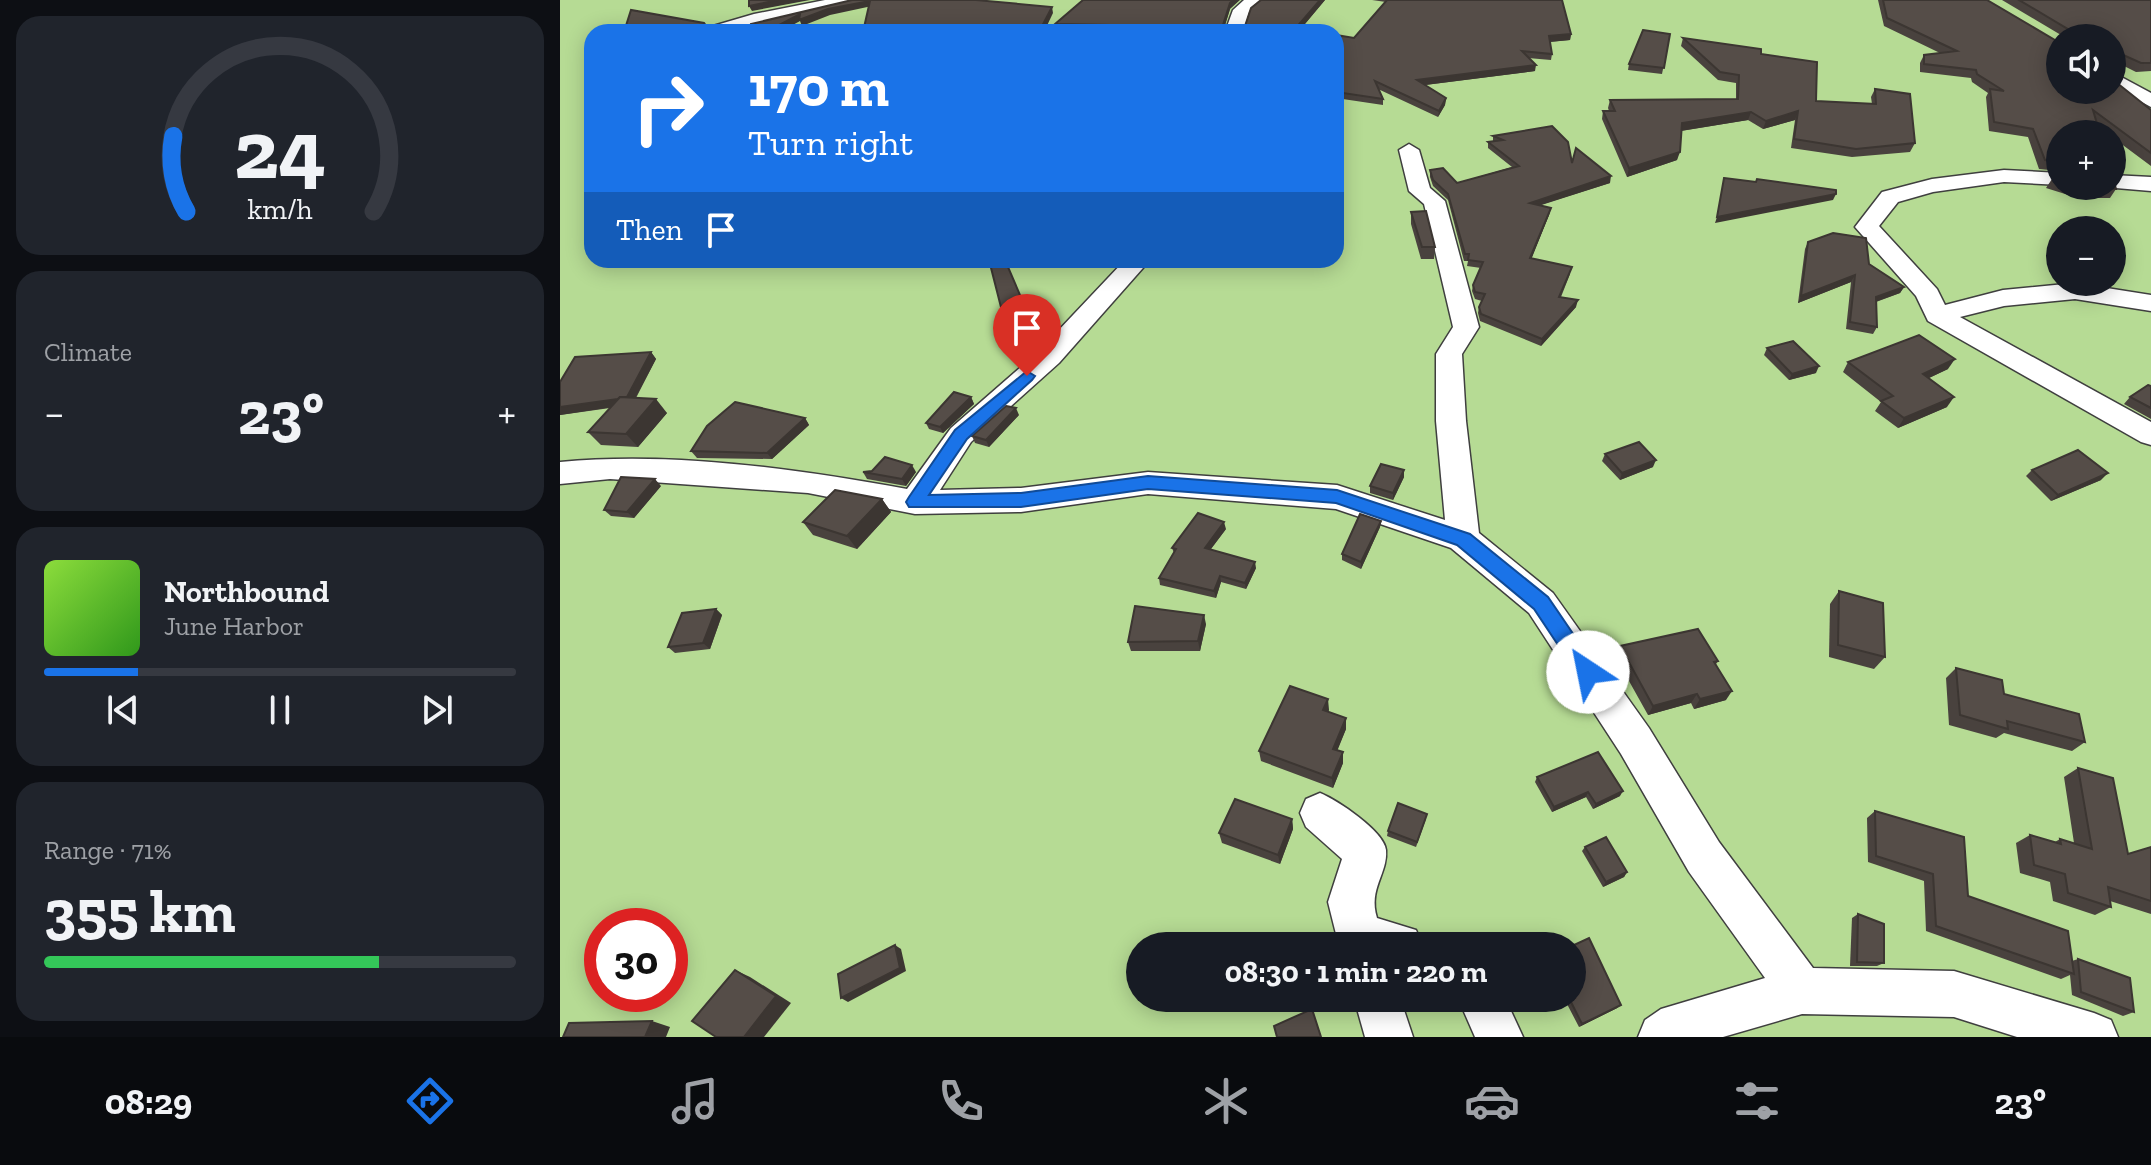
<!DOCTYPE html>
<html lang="en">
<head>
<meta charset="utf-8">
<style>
	body { margin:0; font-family:"Zilla Slab",serif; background:#20242c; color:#f1f3f6; height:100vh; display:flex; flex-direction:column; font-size:30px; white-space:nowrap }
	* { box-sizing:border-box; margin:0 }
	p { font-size:26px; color:#9ea1a6 }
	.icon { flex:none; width:44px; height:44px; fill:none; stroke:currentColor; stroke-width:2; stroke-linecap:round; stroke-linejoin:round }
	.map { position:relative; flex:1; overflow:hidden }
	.drawer { display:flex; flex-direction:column; gap:16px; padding:16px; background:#0d0f14; width:560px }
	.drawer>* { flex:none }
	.top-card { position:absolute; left:24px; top:24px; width:760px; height:244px; border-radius:24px; box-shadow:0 4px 20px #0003; background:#1a73e8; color:#fff; overflow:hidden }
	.tools { position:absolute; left:1486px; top:24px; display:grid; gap:16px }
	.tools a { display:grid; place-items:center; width:80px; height:80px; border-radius:50%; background:#171b24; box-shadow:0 4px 20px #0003; font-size:40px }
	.speed { position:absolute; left:24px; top:908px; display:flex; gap:16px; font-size:40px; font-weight:700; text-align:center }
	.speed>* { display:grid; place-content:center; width:104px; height:104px; border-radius:50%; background:#171b24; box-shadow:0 4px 20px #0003; line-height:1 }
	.speed .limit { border:12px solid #d22; background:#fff; color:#111 }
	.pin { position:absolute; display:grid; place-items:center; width:68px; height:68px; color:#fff; margin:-82px -34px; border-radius:50% 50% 50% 0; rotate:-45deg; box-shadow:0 0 8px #0007 }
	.pin .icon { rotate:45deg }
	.me { position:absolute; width:88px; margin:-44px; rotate:326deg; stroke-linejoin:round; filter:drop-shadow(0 0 6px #0008) }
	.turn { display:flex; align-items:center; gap:28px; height:168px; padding:0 32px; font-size:36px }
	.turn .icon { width:104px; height:104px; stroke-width:2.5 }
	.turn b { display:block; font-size:56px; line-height:68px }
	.then { display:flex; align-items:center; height:76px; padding:0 32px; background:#0003; gap:16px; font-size:30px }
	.big { font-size:60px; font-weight:700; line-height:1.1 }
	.drawer .card { flex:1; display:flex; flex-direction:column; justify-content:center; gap:12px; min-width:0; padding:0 28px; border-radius:24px; background:#20242c }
	.drawer .dial { align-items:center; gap:0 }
	.dial svg { height:208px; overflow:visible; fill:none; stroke:#363941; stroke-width:7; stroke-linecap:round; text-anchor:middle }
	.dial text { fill:#f1f3f6; stroke:none }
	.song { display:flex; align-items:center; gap:24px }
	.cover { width:96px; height:96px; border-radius:12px; background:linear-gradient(135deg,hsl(90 70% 55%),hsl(110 70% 35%)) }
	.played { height:8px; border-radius:4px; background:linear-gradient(90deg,#1a73e8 20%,#363941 20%) }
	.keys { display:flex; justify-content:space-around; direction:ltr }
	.heat { display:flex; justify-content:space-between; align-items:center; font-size:44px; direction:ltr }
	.charge { height:12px; border-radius:6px; background:linear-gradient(90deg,#34c759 71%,#363941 0) }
	.trip { position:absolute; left:566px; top:932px; width:460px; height:80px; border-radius:40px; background:#171b24; box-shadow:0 4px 20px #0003; font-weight:700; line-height:80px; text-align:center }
	.tab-bar { display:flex; height:128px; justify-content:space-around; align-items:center; background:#090b0e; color:#9ea1a6 }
	.tab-bar .icon { width:56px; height:56px }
	.tab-bar .active { color:#1a73e8 }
	.tab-bar b { font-size:36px; color:#f1f3f6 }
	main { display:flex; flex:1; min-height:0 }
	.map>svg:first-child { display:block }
</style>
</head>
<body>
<main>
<section class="drawer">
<div class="card dial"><svg viewBox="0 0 100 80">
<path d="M14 69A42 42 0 1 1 86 69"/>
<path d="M14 69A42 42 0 0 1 9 40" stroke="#1a73e8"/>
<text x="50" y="56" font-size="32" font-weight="700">24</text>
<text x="50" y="72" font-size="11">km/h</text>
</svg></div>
<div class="card"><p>Climate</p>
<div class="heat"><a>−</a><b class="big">23°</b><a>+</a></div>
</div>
<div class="card">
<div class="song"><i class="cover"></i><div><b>Northbound</b><p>June Harbor</p></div></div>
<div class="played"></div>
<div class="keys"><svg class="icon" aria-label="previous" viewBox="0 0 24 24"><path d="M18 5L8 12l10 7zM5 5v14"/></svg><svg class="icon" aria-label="pause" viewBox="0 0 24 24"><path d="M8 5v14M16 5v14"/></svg><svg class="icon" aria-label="next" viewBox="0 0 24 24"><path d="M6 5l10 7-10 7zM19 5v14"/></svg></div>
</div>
<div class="card"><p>Range · 71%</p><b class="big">355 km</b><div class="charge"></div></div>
</section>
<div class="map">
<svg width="1591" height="1037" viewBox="0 0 1591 1037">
	<rect width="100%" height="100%" fill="#fffaeb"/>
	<path fill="#b6db94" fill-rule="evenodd" d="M0 0H1591V1037H0ZM32 32H776V260H32ZM1500 38H1552V90H1500ZM1500 134H1552V186H1500ZM1500 230H1552V282H1500ZM42 926H110V994H42ZM580 946H1012V998H580Z"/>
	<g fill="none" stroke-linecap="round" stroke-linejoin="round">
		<g stroke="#3f3f3f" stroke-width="3">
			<g id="street">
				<polygon points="265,0 298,0 296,3 170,32 150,30 153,26 194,14"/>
				<polygon points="684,0 703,0 689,12 683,32 665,32 673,10"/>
				<polygon points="1552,72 1591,93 1591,107 1552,86"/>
				<path d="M849 144 859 150 870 188 885 201 919 327 902 354 906 421 919 533 993 593 1089 728 1159 842 1253 968 1394 971 1534 1013 1551 1020 1558 1037H1457L1394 1017 1242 1014 1163 1037H1078L1085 1020 1101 1009 1205 978 1129 872 1061 754 969 613 891 548 776 509 588 494 461 512 355 514 248 493 50 479 0 484V462C112 451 237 469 347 489L391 428 479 351 565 260H590L499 363 411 442 380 490 461 488 588 472 777 485 885 520 876 421V354L893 327 864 204 849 191 839 150Z"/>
				<polygon points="1444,170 1500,173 1500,185 1444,182 1373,192 1338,202 1319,226 1377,289 1385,305 1443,290 1515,283 1591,295 1591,311 1515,299 1444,306 1400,317 1591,422 1591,445 1581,442 1368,321 1356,296 1295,227 1322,192 1372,179"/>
				<polygon points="1552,175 1591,177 1591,191 1544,187 1552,186"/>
				<path d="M760 793C777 800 824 831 826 850 828 874 808 888 817 918L856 930 863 946H779L768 902 782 859 746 827 740 813 746 799Z"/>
				<polygon points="794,998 840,998 853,1037 805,1037"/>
				<polygon points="898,998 945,998 963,1037 915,1037"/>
			</g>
		</g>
		<use href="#street" fill="#fff" fill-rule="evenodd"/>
	</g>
	<g fill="#49423e">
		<polygon points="701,0 765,0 740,30 598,31 496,30 495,24 670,9 664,28 684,29"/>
		<polygon points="812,0 1002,0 1011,34 1010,40 990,42 992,54 991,60 968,58 975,71 865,85 886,98 885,105 878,117 818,89 823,99 823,105 776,98 776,35 794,38 826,2"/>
		<polygon points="1318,0 1427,0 1591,110 1591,166 1552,137 1552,134 1548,134 1538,126 1500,134 1500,171 1479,169 1468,137 1429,131 1426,97 1428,93 1412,82 1411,78 1360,72 1360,63 1364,55 1380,53 1324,26"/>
		<polygon points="1442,0 1591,0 1591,71 1576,72 1552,60 1552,38 1506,38"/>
		<polygon points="1110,34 1102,74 1068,70 1069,64"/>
		<polygon points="1123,38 1201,54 1256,101 1312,104 1311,97 1315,89 1355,143 1350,152 1292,157 1231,148 1235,120 1203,129 1188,120 1121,131 1117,160 1067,177 1042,119 1043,111 1049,111 1048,108 1050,100 1176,99 1176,83 1158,80 1121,46"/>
		<polygon points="933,136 1012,163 1050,183 980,205 991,208 989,215 971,259 1010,274 1001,297 1016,307 981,346 920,321 918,313 919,307 922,301 915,299 912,291 913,285 921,268 907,266 908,261 904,261 888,200 873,186 870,177 870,170 897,183 952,167 928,148 928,142 933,141"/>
		<polygon points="1492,179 1500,179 1500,186 1552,186 1556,189 1550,198 1518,198 1486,188"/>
		<polygon points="851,212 875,247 874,259 861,259 851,224"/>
		<polygon points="1248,242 1309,264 1344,287 1340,293 1316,302 1317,327 1313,334 1286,329 1291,282 1238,303 1245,249"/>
		<polygon points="1207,348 1256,373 1229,380 1204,355"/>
		<polygon points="91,352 96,359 76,398 107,413 78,447 41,445 28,432 50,408 0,415 0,382"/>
		<polygon points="1288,362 1388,369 1369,378 1387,407 1338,428 1315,411 1321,402 1283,372"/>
		<polygon points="1591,386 1591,419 1564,404 1570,397"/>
		<polygon points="411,397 414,404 383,433 369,429 366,423"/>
		<polygon points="459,415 429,447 415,443 412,436"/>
		<polygon points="245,418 249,425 212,459 137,458 131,451"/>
		<polygon points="1045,454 1093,467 1060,480 1042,461"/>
		<polygon points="844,470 844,477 833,500 810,493 810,486"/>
		<polygon points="1472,470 1541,480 1491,501 1466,476"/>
		<polygon points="303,472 356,472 346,486 307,479"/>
		<polygon points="101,486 74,518 51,516 44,510"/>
		<polygon points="322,499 331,512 297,549 253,535 243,522"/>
		<polygon points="821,521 820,527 801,569 782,560 782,554"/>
		<polygon points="666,529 651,549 696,568 686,589 661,582 656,598 600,585 599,578 614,553 612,548"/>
		<polygon points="1279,591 1325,657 1314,669 1269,657 1270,604"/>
		<polygon points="156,609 162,615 150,649 115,653 108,647"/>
		<polygon points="646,624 640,651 571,651 568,642"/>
		<polygon points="1060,646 1158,661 1156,664 1166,700 1134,709 1131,703 1088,715 1055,656"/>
		<polygon points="1396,668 1444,694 1525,742 1512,751 1444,733 1436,738 1389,725 1386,678"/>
		<polygon points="769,710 768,712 786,718 786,729 777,750 783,752 783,763 773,788 701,761 699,751"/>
		<polygon points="1518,768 1568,854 1591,847 1591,914 1550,901 1551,907 1535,915 1493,901 1490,882 1460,873 1456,843 1470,835 1495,842 1500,839 1514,843 1504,777"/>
		<polygon points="977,777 1060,796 1033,809 1026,797 992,812 975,782"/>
		<polygon points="1315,811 1408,896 1512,961 1518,959 1574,1012 1563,1016 1512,995 1510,975 1501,979 1366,931 1364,881 1308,862 1307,818"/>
		<polygon points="732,819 733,829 720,864 662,843 659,833"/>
		<polygon points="866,819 856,847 827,836 828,831"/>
		<polygon points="1025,847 1067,872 1064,877 1043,887 1022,851"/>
		<polygon points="1298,914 1324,963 1317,966 1290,966 1292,918"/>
		<polygon points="1012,946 1057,1008 1019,1027 1007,1004 1012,998"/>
	</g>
	<g fill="#3c3632">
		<polygon points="218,0 250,0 192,11 189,6"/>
		<polygon points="673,0 680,0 670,9 663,32 662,28 670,3"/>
		<polygon points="760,0 765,0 738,32 735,29"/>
		<polygon points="310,1 312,6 270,15 242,26 240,21 220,32 206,32 240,14"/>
		<polygon points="492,7 493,13 484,32 479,32"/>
		<polygon points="360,28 361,32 315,32"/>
		<polygon points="1011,34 1010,40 988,42 989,36"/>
		<polygon points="976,65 975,71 857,86 857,80"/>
		<polygon points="886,98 885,105 878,117 879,111"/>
		<polygon points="1238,111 1235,120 1203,129 1206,121"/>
		<polygon points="1191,112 1188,120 1120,131 1122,123"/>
		<polygon points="1120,152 1117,160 1067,177 1069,168"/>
		<polygon points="1051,176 1050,183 969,209 970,203"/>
		<polygon points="1276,194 1273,200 1155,223 1157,217"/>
		<polygon points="991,208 989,215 969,265 970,258"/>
		<polygon points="1295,275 1291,282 1238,303 1241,296"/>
		<polygon points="1344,287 1340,293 1312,303 1316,297"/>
		<polygon points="1018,300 1016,307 981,346 982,339"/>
		<polygon points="466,309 470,320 447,327 443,315"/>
		<polygon points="91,352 96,359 72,404 0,415 0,407"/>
		<polygon points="1395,359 1388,369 1356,384 1363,374"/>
		<polygon points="1259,366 1256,373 1229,380 1232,374"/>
		<polygon points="411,397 414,404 383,433 380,427"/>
		<polygon points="1394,397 1387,407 1338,428 1344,418"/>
		<polygon points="96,399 107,413 78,447 66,434"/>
		<polygon points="456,408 459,415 429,447 426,440"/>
		<polygon points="245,418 249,425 212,459 207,453"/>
		<polygon points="1096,460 1093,467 1060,480 1062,473"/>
		<polygon points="352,465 356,472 346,486 342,479"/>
		<polygon points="844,470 844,477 833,500 833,493"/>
		<polygon points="1548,473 1541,480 1491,501 1498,495"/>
		<polygon points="95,479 101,486 74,518 67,512"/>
		<polygon points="322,499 331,512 297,549 287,536"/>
		<polygon points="821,521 820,527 801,569 801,562"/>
		<polygon points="664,522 666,529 647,554 645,548"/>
		<polygon points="695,562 696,568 686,589 685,583"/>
		<polygon points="660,576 661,582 656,598 654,591"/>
		<polygon points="156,609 162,615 150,649 143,643"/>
		<polygon points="644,615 646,624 640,651 638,641"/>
		<polygon points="1172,691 1166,700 1134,709 1140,699"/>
		<polygon points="1137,694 1131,703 1088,715 1093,706"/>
		<polygon points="768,699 769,710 764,721 763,710"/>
		<polygon points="786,718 786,729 774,759 773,749"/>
		<polygon points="783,752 783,763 773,788 772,778"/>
		<polygon points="1063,791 1060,796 1033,809 1036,804"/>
		<polygon points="1028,792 1026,797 992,812 994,807"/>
		<polygon points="732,819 733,829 720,864 718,855"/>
		<polygon points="1067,872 1064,877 1043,887 1046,882"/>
		<polygon points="335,945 341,949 346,971 288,1002 281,998"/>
		<polygon points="175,970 190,977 231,1003 204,1037 184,1037"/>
		<polygon points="1061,1005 1057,1008 1019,1027 1022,1024"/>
		<polygon points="92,1021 110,1027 106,1037 85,1037"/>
	</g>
	<g fill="#554d48" stroke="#3c3632" stroke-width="2">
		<polygon points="189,0 218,0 189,6"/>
		<polygon points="292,0 416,0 492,7 479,32 360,32 360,28 303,32 310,1 268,9 239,20 240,14 206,32 64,32 71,10 144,23 147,27 192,32 191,24"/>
		<polygon points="523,0 673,0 670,3 662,28 684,29 691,8 701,0 760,0 735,29 757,32 598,32 605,26 495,24"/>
		<polygon points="827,0 1002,0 1011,34 989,36 992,54 962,51 976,65 857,80 886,98 879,111 815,81 823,99 776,92 776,35 794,38"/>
		<polygon points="1323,0 1427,0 1500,43 1500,90 1552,90 1552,79 1591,110 1591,153 1533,110 1540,134 1500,134 1500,162 1485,160 1473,129 1434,122 1430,89 1444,91 1417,74 1416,70 1364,64 1364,55 1397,51 1327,18"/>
		<polygon points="1459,0 1591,0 1591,63 1581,63 1552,50 1552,38 1527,38 1508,29"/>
		<polygon points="1083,30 1110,34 1104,68 1069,64"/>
		<polygon points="1123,38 1201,49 1201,54 1257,62 1256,101 1316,104 1315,89 1350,94 1355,143 1296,149 1234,139 1238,111 1206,121 1191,112 1122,123 1120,152 1069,168 1043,111 1055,111 1050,100 1178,99 1179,75 1160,72"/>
		<polygon points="992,126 1008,142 1012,163 1016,148 1051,176 970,203 991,208 970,258 1012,267 999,297 1018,300 982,339 921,314 919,307 925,294 915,292 913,285 923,262 908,260 909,254 905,254 888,194 873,180 870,170 883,168 897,183 959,166 928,142 943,140 933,136"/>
		<polygon points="1164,178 1196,182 1197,179 1276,190 1276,194 1157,217"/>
		<polygon points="1552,181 1554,182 1556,189 1524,189 1515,186 1552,186"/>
		<polygon points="866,211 875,247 862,247 851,212"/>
		<polygon points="1273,233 1306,238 1309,264 1344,287 1316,297 1317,327 1290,322 1295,275 1241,296 1248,242"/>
		<polygon points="429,260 445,260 466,309 443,315"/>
		<polygon points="1359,335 1395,359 1363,374 1394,397 1344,418 1321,401 1333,396 1288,362"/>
		<polygon points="1233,341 1259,366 1232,374 1207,348"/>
		<polygon points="91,352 67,397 60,397 58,399 0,407 0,382 15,357"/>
		<polygon points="1588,385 1591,386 1591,408 1570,397"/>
		<polygon points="394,392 411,397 380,427 366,423"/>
		<polygon points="60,397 96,399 66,434 28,432"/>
		<polygon points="175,402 245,418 207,453 131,451 147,426"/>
		<polygon points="446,406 456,408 426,440 412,436"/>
		<polygon points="1079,442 1096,460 1062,473 1045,454"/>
		<polygon points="1518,450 1548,473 1498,495 1472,470"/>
		<polygon points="325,457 352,465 342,479 303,472 312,471"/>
		<polygon points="821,464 844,470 833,493 810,486"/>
		<polygon points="61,477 95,479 67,512 44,510"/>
		<polygon points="275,490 322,499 287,536 243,522"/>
		<polygon points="638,513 664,522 645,548 695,562 685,583 660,576 654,591 599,578 616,549 612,548"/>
		<polygon points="800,514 821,521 801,562 782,554"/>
		<polygon points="1279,591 1323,603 1325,657 1278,645"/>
		<polygon points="575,606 644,615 638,641 568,642"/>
		<polygon points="156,609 143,643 108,647 122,613"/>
		<polygon points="1138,629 1158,661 1154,662 1172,691 1140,699 1137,694 1093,706 1060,646"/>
		<polygon points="1396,668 1442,680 1444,694 1519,714 1525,742 1447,721 1448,729 1400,715"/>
		<polygon points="730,686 768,699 763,710 786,718 773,749 783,752 772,778 699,751"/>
		<polygon points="1038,752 1063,791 1036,804 1028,792 994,807 977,777"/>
		<polygon points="1518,768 1553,778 1568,854 1591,847 1591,901 1548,887 1551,907 1508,893 1505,874 1474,865 1470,835 1501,844 1500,839 1532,849"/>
		<polygon points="675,799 732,819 718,855 659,833"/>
		<polygon points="838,803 867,814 857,842 828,831"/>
		<polygon points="1315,811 1404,837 1408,896 1508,931 1514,974 1376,926 1373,874 1316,856"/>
		<polygon points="1046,837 1067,872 1046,882 1025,847"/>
		<polygon points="1298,914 1324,924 1324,963 1297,962"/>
		<polygon points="1029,938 1061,1005 1022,1024 1010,1000 1015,998 1012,991 1012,946"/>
		<polygon points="335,945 340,968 281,998 278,974"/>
		<polygon points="1518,959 1570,978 1574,1012 1521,992"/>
		<polygon points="175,970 216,996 184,1037 156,1037 132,1021"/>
		<polygon points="752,1009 761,1037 717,1037 714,1026"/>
		<polygon points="92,1021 85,1037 3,1037 9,1023"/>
	</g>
	<polygon fill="#1a73e8" stroke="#114b97" stroke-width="2" points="467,371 475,376 472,380 407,439 369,495 461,493 588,476 777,490 910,534 988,597 1035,666 1038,672 1035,678 1028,681 1020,678 974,609 897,545 776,503 588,489 461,507 349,507 346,502 349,497 395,430"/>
</svg>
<div class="tools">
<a><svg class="icon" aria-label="sound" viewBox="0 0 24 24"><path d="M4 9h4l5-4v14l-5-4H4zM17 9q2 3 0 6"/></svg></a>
<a>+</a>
<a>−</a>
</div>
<div class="speed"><div class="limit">30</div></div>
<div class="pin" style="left:467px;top:376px;background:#d93025"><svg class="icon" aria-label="arrive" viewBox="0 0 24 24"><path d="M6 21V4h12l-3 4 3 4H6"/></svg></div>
<svg class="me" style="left:1028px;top:672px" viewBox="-20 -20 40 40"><circle r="19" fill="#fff"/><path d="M0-13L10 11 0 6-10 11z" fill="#1a73e8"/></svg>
<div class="trip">08:30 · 1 min · 220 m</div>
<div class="top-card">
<div class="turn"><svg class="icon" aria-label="right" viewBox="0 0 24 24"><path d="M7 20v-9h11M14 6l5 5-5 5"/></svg><div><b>170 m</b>Turn right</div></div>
<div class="then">Then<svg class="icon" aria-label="arrive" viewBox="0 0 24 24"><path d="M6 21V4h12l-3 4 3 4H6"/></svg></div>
</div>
</div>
</main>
<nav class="tab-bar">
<b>08:29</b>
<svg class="icon active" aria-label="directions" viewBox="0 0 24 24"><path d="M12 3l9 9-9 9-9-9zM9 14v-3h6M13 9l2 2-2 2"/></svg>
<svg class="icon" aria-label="music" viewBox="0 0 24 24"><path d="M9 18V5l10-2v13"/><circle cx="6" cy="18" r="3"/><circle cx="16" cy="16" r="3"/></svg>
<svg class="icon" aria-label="phone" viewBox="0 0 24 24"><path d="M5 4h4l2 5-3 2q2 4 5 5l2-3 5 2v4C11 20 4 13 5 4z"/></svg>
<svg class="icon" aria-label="climate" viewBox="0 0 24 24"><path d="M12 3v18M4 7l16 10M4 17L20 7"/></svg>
<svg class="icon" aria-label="car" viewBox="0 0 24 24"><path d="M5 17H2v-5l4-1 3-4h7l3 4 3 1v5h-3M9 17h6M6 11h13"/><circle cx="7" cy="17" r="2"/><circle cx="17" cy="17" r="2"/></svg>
<svg class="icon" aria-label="filters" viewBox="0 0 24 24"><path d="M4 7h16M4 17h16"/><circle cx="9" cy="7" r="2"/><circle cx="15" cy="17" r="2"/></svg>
<b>23°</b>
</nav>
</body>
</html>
